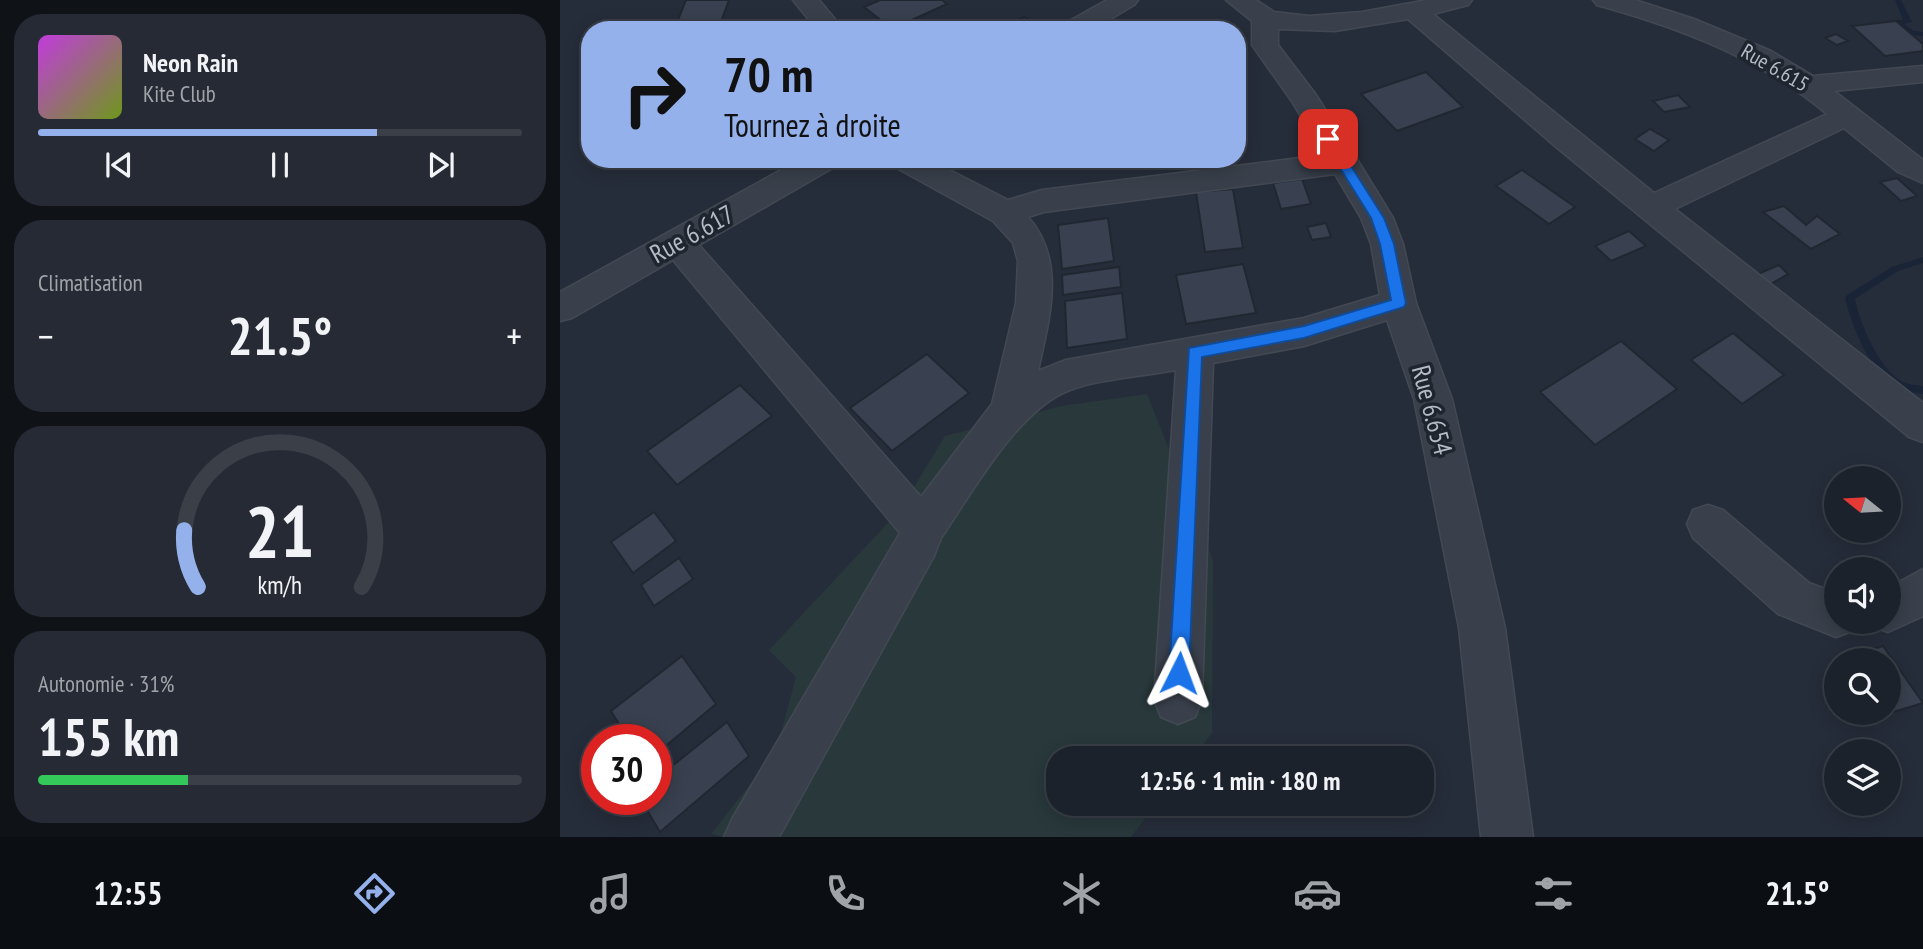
<!DOCTYPE html>
<html lang="fr">
<head>
<meta charset="utf-8">
<style>
	body { margin:0; font-family:"PT Sans Narrow",sans-serif; background:#252a34; color:#f1f3f6; height:100vh; display:flex; flex-direction:column; font-size:26px; white-space:nowrap }
	* { box-sizing:border-box; margin:0 }
	p { font-size:23px; color:#a0a4a9 }
	.icon { flex:none; width:38px; height:38px; fill:none; stroke:currentColor; stroke-width:2; stroke-linecap:round; stroke-linejoin:round }
	.map { position:relative; flex:1; overflow:hidden }
	.panel { display:flex; flex-direction:column; gap:14px; padding:14px; background:#0f1318; width:560px }
	.panel>* { flex:none }
	.top-card { position:absolute; left:21px; top:21px; width:665px; height:147px; border-radius:28px; box-shadow:0 4px 18px #0003,0 0 0 2px #3a3f48; background:#94b1ec; color:#111; overflow:hidden }
	.needle { width:46px; rotate:288deg }
	.buttons { position:absolute; left:1264px; top:466px; display:grid; gap:14px }
	.buttons a { display:grid; place-items:center; width:77px; height:77px; border-radius:50%; background:#1c222c; box-shadow:0 4px 18px #0003,0 0 0 2px #3a3f48; font-size:35px }
	.speed { position:absolute; left:21px; top:724px; display:flex; gap:14px; font-size:35px; font-weight:700; text-align:center }
	.speed>* { display:grid; place-content:center; width:91px; height:91px; border-radius:50%; background:#1c222c; box-shadow:0 4px 18px #0003,0 0 0 2px #3a3f48; line-height:1 }
	.speed .limit { border:10px solid #d22; background:#fff; color:#111 }
	.pin { position:absolute; display:grid; place-items:center; width:60px; height:60px; color:#fff; margin:-30px; border-radius:14px; box-shadow:0 4px 10px #0006 }
	.me { position:absolute; width:77px; margin:-38px; rotate:3deg; stroke-linejoin:round; filter:drop-shadow(0 0 5px #0008) }
	.turn { display:flex; align-items:center; gap:24px; height:147px; padding:0 28px; font-size:32px }
	.turn .icon { width:91px; height:91px; stroke-width:2.5 }
	.turn b { display:block; font-size:49px; line-height:60px }
	.big { font-size:52px; font-weight:600; line-height:1.1 }
	.panel .widget { flex:1; display:flex; flex-direction:column; justify-content:center; gap:10px; min-width:0; padding:0 24px; border-radius:28px; background:#252a34 }
	.panel .dial { align-items:center; gap:0 }
	.dial svg { height:182px; overflow:visible; fill:none; stroke:#3a3f48; stroke-width:7; stroke-linecap:round; text-anchor:middle }
	.dial text { fill:#f1f3f6; stroke:none }
	.song { display:flex; align-items:center; gap:21px }
	.cover { width:84px; height:84px; border-radius:10px; background:linear-gradient(135deg,hsl(290 70% 55%),hsl(80 70% 35%)) }
	.played { height:7px; border-radius:4px; background:linear-gradient(90deg,#94b1ec 70%,#3a3f48 70%) }
	.keys { display:flex; justify-content:space-around; direction:ltr }
	.heat { display:flex; justify-content:space-between; align-items:center; font-size:38px; direction:ltr }
	.charge { height:10px; border-radius:5px; background:linear-gradient(90deg,#34c759 31%,#3a3f48 0) }
	.trip { position:absolute; left:486px; top:746px; width:388px; height:70px; border-radius:28px; background:#1c222c; box-shadow:0 4px 18px #0003,0 0 0 2px #3a3f48; font-weight:600; line-height:70px; text-align:center }
	.tab-bar { display:flex; height:112px; justify-content:space-around; align-items:center; background:#0b0e12; color:#a0a4a9 }
	.tab-bar .icon { width:49px; height:49px }
	.tab-bar .active { color:#94b1ec }
	.tab-bar b { font-size:32px; color:#f1f3f6 }
	main { display:flex; flex:1; min-height:0 }
	.map>svg:first-child { display:block }
</style>
</head>
<body>
<main>
<section class="panel">
<div class="widget">
<div class="song"><i class="cover"></i><div><b>Neon Rain</b><p>Kite Club</p></div></div>
<div class="played"></div>
<div class="keys"><svg class="icon" aria-label="previous" viewBox="0 0 24 24"><path d="M18 5L8 12l10 7zM5 5v14"/></svg><svg class="icon" aria-label="pause" viewBox="0 0 24 24"><path d="M8 5v14M16 5v14"/></svg><svg class="icon" aria-label="next" viewBox="0 0 24 24"><path d="M6 5l10 7-10 7zM19 5v14"/></svg></div>
</div>
<div class="widget"><p>Climatisation</p>
<div class="heat"><a>−</a><b class="big">21.5°</b><a>+</a></div>
</div>
<div class="widget dial"><svg viewBox="0 0 100 80">
<path d="M14 69A42 42 0 1 1 86 69"/>
<path d="M14 69A42 42 0 0 1 8 44" stroke="#94b1ec"/>
<text x="50" y="56" font-size="32" font-weight="700">21</text>
<text x="50" y="72" font-size="11">km/h</text>
</svg></div>
<div class="widget"><p>Autonomie · 31%</p><b class="big">155 km</b><div class="charge"></div></div>
</section>
<div class="map">
<svg width="1363" height="837" viewBox="0 0 1363 837">
	<rect width="100%" height="100%" fill="#262d3a"/>
	<polygon fill="#28383b" points="587,394 653,560 652,733 632,758 499,758 499,803 597,803 571,837 164,837 151,834 216,751 236,677 209,650 340,510 385,436 501,406"/>
	<g fill="none" stroke-linecap="round" stroke-linejoin="round">
		<g fill="#1a2437" fill-rule="evenodd">
			<polygon points="1335,0 1341,0 1352,22 1344,24 1354,31 1363,32 1363,36 1349,35 1334,22 1334,20 1343,20"/>
			<path d="M1363 257V263L1338 271 1295 299C1300 324 1319 368 1341 381 1348 385 1356 385 1363 386V394C1354 393 1344 392 1336 388 1311 375 1291 324 1285 298L1287 295 1332 267Z"/>
		</g>
	</g>
	<g fill="#394150" stroke="#212731" stroke-width="2">
		<polygon points="126,0 169,0 158,30 114,30"/>
		<polygon points="320,0 382,0 387,4 332,29 304,7"/>
		<polygon points="464,17 475,24 460,30 451,24"/>
		<polygon points="1336,21 1363,44 1363,51 1325,56 1292,26"/>
		<polygon points="1276,34 1288,41 1277,45 1265,38"/>
		<polygon points="866,72 903,107 837,131 801,94"/>
		<polygon points="1118,95 1130,107 1104,112 1093,101"/>
		<polygon points="1090,129 1109,140 1094,151 1075,139"/>
		<polygon points="962,170 1015,207 989,224 936,186"/>
		<polygon points="1337,178 1357,196 1341,201 1320,182"/>
		<polygon points="742,179 751,204 721,209 713,183"/>
		<polygon points="673,189 683,248 645,252 636,192"/>
		<polygon points="1224,206 1246,225 1257,216 1280,234 1251,249 1203,212"/>
		<polygon points="548,218 554,261 502,269 498,225"/>
		<polygon points="766,223 771,237 752,240 747,227"/>
		<polygon points="1069,231 1086,246 1051,261 1035,246"/>
		<polygon points="683,264 696,313 626,324 616,275"/>
		<polygon points="1219,265 1228,274 1209,285 1198,274"/>
		<polygon points="559,267 561,287 503,295 502,275"/>
		<polygon points="562,293 567,339 507,348 505,301"/>
		<polygon points="1173,333 1224,375 1182,404 1131,360"/>
		<polygon points="1061,341 1117,389 1035,445 980,392"/>
		<polygon points="367,354 409,393 332,451 290,408"/>
		<polygon points="180,385 212,416 117,485 87,451"/>
		<polygon points="94,512 116,541 73,573 51,542"/>
		<polygon points="119,558 133,579 94,606 81,585"/>
		<polygon points="1323,646 1363,703 1330,713 1328,709 1328,660 1295,660 1292,656"/>
		<polygon points="122,656 156,704 96,754 96,740 69,740 51,711"/>
		<polygon points="167,722 189,756 100,832 81,800 96,800 96,779"/>
	</g>
	<g fill="none" stroke-linecap="round" stroke-linejoin="round">
		<g stroke="#434953" stroke-width="3">
			<g id="minor">
				<polygon points="233,0 259,0 284,30 257,30"/>
				<polygon points="547,0 578,0 574,5 532,30 500,30 504,24"/>
				<path d="M666 0H696L714 12 749 16 802 12 867 0H912L908 5 873 14 1094 193 1267 114C1200 58 1120 28 1037 5L1033 0H1075L1134 19 1211 51 1253 76 1363 66V82L1274 91 1363 160V183L1338 172 1284 128 1115 209 1363 403V442L1349 437 995 146 848 19 775 31 718 29V45L756 95 795 156 833 218 843 244 856 303 892 399 945 628 973 837H921L899 628 854 399 827 320 744 346 653 363 642 700 635 717 618 724 601 717 594 700 616 370C584 376 539 379 510 390 458 409 412 493 381 538L374 556 219 837H164L172 819 340 533 113 260 12 318 0 321V292L241 159H280L276 166 139 245 361 497 432 404 456 303 458 261 453 243 433 221 333 166 329 159H368L448 200 482 190 764 155 733 103 692 45V21ZM775 174 801 218 811 244 820 295 744 318 506 360 478 371C489 319 507 261 468 217L484 212Z"/>
				<polygon points="1148,505 1163,510 1249,583 1276,593 1276,621 1296,621 1292,631 1276,637 1218,614 1133,538 1127,524 1133,510"/>
				<polygon points="1363,569 1363,616 1328,632 1312,626 1310,621 1328,621 1328,588"/>
			</g>
		</g>
		<use href="#minor" fill="#39404b" fill-rule="evenodd"/>
	</g>
	<polygon fill="#1a73e8" stroke="#114b97" stroke-width="2" points="768,135 772,136 824,218 834,244 846,303 844,307 744,338 642,357 629,673 626,680 619,683 612,680 609,673 629,348 744,326 831,300 820,244 811,218 762,139"/>
	<g text-anchor="middle" stroke-width="7" stroke-linejoin="round" paint-order="stroke">
		<g font-size="21" fill="#b5bbc6" stroke="#1f252f">
			<text transform="translate(1215 68) rotate(30)" y="7">Rue 6.615</text>
		</g>
		<g font-size="26" fill="#b5bbc6" stroke="#1f252f">
			<text transform="translate(132 234) rotate(-29)" y="9">Rue 6.617</text>
			<text transform="translate(872 410) rotate(75)" y="9">Rue 6.654</text>
		</g>
	</g>
</svg>
<div class="buttons">
<a><svg class="needle" viewBox="-14 -14 28 28"><path d="M0-13l5 13h-10z" fill="#e53935"/><path d="M0 13l5-13h-10z" fill="#a0a4a9"/></svg></a>
<a><svg class="icon" aria-label="sound" viewBox="0 0 24 24"><path d="M4 9h4l5-4v14l-5-4H4zM17 9q2 3 0 6"/></svg></a>
<a><svg class="icon" aria-label="search" viewBox="0 0 24 24"><circle cx="10" cy="10" r="6"/><path d="M15 15l6 6"/></svg></a>
<a><svg class="icon" aria-label="layers" viewBox="0 0 24 24"><path d="M12 4l9 5-9 5-9-5zM3 14l9 5 9-5"/></svg></a>
</div>
<div class="speed"><div class="limit">30</div></div>
<div class="pin" style="left:768px;top:139px;background:#d93025"><svg class="icon" aria-label="arrive" viewBox="0 0 24 24"><path d="M6 21V4h12l-3 4 3 4H6"/></svg></div>
<svg class="me" style="left:619px;top:673px" viewBox="-20 -20 40 40"><path d="M0-17L14 15 0 8-14 15z" fill="#1a73e8" stroke="#fff" stroke-width="4"/></svg>
<div class="trip">12:56 · 1 min · 180 m</div>
<div class="top-card">
<div class="turn"><svg class="icon" aria-label="right" viewBox="0 0 24 24"><path d="M7 20v-9h11M14 6l5 5-5 5"/></svg><div><b>70 m</b>Tournez à droite</div></div>
</div>
</div>
</main>
<nav class="tab-bar">
<b>12:55</b>
<svg class="icon active" aria-label="directions" viewBox="0 0 24 24"><path d="M12 3l9 9-9 9-9-9zM9 14v-3h6M13 9l2 2-2 2"/></svg>
<svg class="icon" aria-label="music" viewBox="0 0 24 24"><path d="M9 18V5l10-2v13"/><circle cx="6" cy="18" r="3"/><circle cx="16" cy="16" r="3"/></svg>
<svg class="icon" aria-label="phone" viewBox="0 0 24 24"><path d="M5 4h4l2 5-3 2q2 4 5 5l2-3 5 2v4C11 20 4 13 5 4z"/></svg>
<svg class="icon" aria-label="climate" viewBox="0 0 24 24"><path d="M12 3v18M4 7l16 10M4 17L20 7"/></svg>
<svg class="icon" aria-label="car" viewBox="0 0 24 24"><path d="M5 17H2v-5l4-1 3-4h7l3 4 3 1v5h-3M9 17h6M6 11h13"/><circle cx="7" cy="17" r="2"/><circle cx="17" cy="17" r="2"/></svg>
<svg class="icon" aria-label="filters" viewBox="0 0 24 24"><path d="M4 7h16M4 17h16"/><circle cx="9" cy="7" r="2"/><circle cx="15" cy="17" r="2"/></svg>
<b>21.5°</b>
</nav>
</body>
</html>
